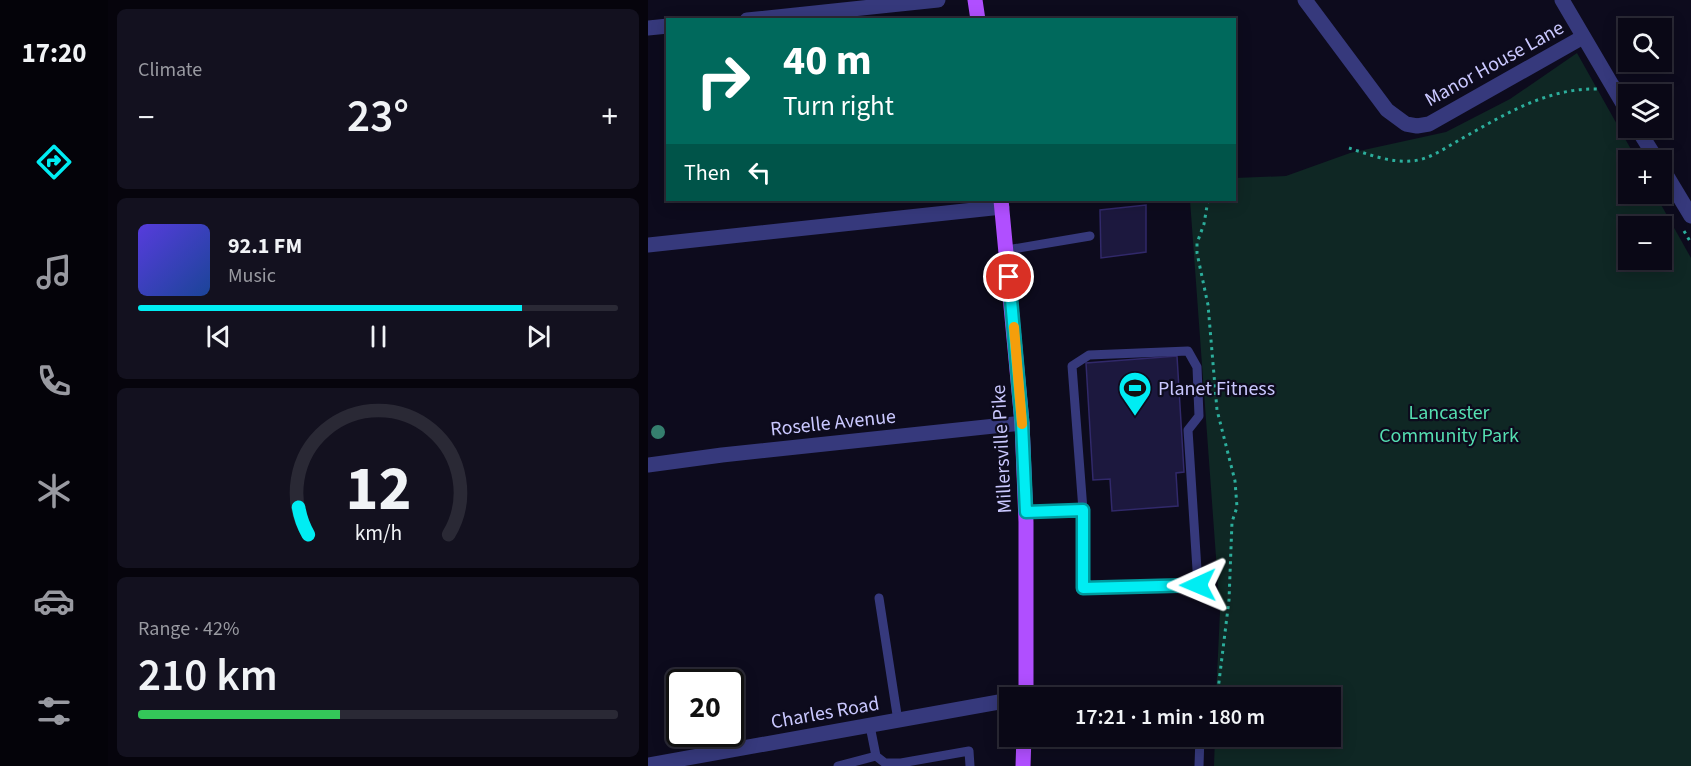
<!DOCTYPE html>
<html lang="en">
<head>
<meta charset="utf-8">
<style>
	body { margin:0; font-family:"Source Sans 3",sans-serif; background:#13111f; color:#f1f3f6; height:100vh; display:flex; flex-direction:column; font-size:22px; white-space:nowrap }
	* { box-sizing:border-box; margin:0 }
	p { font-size:20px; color:#999aa1 }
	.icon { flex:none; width:33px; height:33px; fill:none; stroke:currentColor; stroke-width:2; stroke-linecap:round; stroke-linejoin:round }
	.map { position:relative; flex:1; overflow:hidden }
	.sheet { display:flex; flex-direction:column; gap:9px; padding:9px; background:#06040c; width:540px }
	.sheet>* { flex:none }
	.banner { position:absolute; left:18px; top:18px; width:570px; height:183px; border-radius:0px; box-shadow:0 3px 15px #0003,0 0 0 2px #2a2935; background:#00695c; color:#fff; overflow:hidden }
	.tools { position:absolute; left:970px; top:18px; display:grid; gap:12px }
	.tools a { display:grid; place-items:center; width:54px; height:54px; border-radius:0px; background:#0a0816; box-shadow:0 3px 15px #0003,0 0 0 2px #2a2935; font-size:30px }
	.speed { position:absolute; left:18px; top:669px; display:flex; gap:12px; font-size:30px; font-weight:700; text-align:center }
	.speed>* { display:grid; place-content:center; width:78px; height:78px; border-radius:50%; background:#0a0816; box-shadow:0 3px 15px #0003,0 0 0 2px #2a2935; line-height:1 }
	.speed .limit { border:3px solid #111; border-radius:9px; background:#fff; color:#111 }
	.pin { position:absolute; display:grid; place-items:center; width:51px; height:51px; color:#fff; margin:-26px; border:3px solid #fff; border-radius:50%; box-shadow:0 2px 6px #0007 }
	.me { position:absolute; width:66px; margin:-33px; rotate:269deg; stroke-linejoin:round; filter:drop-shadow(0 0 4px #0008) }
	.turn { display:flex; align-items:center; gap:21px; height:126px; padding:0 18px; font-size:27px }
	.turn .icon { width:78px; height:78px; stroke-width:2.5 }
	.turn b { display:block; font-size:42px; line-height:51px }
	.then { display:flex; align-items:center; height:57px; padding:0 18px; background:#0003; gap:12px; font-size:22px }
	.big { font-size:45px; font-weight:600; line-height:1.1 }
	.sheet .widget { flex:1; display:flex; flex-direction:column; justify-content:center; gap:9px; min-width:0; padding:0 21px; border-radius:9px; background:#13111f }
	.sheet .dial { align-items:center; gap:0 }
	.dial svg { height:156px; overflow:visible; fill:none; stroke:#2a2935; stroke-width:7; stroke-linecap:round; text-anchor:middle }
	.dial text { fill:#f1f3f6; stroke:none }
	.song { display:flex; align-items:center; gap:18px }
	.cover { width:72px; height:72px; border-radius:9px; background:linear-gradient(135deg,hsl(250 70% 55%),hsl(220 70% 35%)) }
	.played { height:6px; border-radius:3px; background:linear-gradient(90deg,#00edf3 80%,#2a2935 80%) }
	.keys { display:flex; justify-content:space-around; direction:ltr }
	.heat { display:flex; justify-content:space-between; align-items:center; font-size:33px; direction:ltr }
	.charge { height:9px; border-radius:4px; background:linear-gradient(90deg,#34c759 42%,#2a2935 0) }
	.trip { position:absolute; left:351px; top:687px; width:342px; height:60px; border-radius:0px; background:#0a0816; box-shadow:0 3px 15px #0003,0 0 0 2px #2a2935; font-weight:600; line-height:60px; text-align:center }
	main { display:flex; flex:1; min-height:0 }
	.menu { display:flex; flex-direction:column; width:108px; justify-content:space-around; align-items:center; background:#040309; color:#999aa1 }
	.menu .icon { width:42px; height:42px }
	.menu .active { color:#00edf3 }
	.menu b { font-size:27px; color:#f1f3f6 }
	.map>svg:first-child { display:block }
</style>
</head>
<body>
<main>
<nav class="menu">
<b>17:20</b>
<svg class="icon active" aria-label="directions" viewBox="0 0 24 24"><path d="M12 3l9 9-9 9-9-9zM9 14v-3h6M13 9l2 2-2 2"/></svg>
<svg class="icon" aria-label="music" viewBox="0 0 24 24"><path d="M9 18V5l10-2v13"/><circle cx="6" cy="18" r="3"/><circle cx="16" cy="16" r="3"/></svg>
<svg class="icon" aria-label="phone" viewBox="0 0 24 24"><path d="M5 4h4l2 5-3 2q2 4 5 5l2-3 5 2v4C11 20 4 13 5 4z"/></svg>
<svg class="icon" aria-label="climate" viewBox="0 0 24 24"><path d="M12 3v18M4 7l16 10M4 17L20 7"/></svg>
<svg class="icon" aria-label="car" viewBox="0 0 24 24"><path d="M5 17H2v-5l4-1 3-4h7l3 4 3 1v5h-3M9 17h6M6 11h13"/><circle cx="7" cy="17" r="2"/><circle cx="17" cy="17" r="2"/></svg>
<svg class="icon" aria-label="filters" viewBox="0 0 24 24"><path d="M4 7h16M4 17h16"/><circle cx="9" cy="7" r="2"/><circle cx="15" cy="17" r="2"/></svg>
</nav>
<section class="sheet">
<div class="widget"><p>Climate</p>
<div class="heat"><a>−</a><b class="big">23°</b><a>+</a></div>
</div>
<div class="widget">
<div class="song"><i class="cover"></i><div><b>92.1 FM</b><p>Music</p></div></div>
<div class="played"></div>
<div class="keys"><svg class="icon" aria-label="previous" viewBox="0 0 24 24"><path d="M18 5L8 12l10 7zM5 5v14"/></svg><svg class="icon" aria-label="pause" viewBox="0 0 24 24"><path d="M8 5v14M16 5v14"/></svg><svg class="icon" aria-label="next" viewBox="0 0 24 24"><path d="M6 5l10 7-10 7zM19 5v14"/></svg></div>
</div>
<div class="widget dial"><svg viewBox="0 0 100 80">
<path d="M14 69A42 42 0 1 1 86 69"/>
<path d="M14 69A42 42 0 0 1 9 55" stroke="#00edf3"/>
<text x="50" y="56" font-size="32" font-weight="700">12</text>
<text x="50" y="72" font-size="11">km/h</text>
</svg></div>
<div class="widget"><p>Range · 42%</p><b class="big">210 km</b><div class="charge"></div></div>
</section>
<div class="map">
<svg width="1043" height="766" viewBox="0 0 1043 766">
	<rect width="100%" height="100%" fill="#0d0b1d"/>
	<path fill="#0f2724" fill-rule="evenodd" d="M929 53 989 160H981V194H1007L1043 258V766H566L567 737 682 736V698L568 697 572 612 542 200H586L587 178 638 176 702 153 798 132 862 99ZM1014 226V260H981V226Z"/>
	<g fill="#1c183e" stroke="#31296a" stroke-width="1.5">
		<polygon points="498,205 498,252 453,258 452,210"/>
		<polygon points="529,356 536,472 528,473 530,506 464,511 462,479 445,480 438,363"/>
	</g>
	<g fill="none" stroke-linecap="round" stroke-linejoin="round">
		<g stroke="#2cae9c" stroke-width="3" stroke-dasharray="3 4.5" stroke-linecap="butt">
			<path d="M701 148C719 154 743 163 763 161 781 160 797 148 813 139 856 115 898 88 949 89"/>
			<polyline points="560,200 556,224 549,243 549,253 560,305 569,410 587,481 589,507 584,522 581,600 569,698"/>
			<polyline points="1036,231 1043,243"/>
		</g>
		<g stroke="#36397c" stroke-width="9">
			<polyline points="359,250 442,236"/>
			<polyline points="378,512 435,510 424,366 441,355 540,351 549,367 551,416 540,430 550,585 435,588 435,510"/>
			<polyline points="231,598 250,721"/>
			<polyline points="378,697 553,698"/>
			<polyline points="222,726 228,756 237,763 253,763 321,751 322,766"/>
			<polyline points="190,766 228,756"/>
			<polyline points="551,766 552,736"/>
		</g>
		<g stroke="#36397c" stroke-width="15">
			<polyline points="657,0 739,110 758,124 769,126 781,124 935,37"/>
			<polyline points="914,0 981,114"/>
			<polyline points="99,20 290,0"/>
			<polyline points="0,28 20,26"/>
			<polyline points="989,128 1009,160"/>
			<polyline points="1014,168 1043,216"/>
			<polyline points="0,245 354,207"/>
			<polyline points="0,465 74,455 374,423"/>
			<polyline points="0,765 362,700"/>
		</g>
		<g stroke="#b04fff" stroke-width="15">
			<polyline points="327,0 330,20"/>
			<polyline points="353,200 374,423 378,522 378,698"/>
			<polyline points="375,766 376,736"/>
		</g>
	</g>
	<circle fill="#357f6e" cx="10" cy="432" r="7"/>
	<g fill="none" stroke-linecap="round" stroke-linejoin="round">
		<g stroke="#009a9e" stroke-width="15">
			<polyline id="route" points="361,277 374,423 378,512 435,510 435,588 550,585"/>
		</g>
		<use href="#route" stroke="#00edf3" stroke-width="10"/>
		<polyline stroke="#f59e0b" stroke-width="10" points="366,327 374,424"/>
	</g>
	<defs>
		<g id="stadium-pin" transform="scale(1.725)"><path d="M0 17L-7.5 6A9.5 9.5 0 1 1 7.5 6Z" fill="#00edf3" stroke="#0d0b1d"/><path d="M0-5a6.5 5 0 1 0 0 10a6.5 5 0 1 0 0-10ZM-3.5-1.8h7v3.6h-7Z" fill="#111"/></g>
	</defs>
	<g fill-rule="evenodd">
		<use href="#stadium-pin" x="487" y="388"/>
	</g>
	<g text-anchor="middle" stroke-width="4.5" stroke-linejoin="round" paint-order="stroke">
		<g font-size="20" fill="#cac8ff" stroke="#0d0b1d">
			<text transform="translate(846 63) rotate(-29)" y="7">Manor House Lane</text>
			<text transform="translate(185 422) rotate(-6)" y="7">Roselle Avenue</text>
			<text transform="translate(353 449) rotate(-93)" y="7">Millersville Pike</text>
			<text transform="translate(177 712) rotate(-10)" y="7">Charles Road</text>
		</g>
		<g font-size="20" fill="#cac8ff" stroke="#0d0b1d" text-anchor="start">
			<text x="510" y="395">Planet Fitness</text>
		</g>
		<g font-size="20" fill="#55deb1" stroke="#0d0b1d">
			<text x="801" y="419">Lancaster<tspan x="801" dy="23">Community Park</tspan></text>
		</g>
	</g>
</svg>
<div class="tools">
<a><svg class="icon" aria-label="search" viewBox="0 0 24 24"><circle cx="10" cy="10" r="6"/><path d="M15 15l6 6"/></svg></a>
<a><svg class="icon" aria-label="layers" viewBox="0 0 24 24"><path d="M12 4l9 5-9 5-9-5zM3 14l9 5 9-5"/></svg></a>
<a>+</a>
<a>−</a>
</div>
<div class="speed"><div class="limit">20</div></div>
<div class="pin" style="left:361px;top:277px;background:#d93025"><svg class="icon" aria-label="arrive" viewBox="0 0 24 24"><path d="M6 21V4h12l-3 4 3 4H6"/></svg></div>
<svg class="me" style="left:550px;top:585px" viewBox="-20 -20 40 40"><path d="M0-17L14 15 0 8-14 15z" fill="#00edf3" stroke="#fff" stroke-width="4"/></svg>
<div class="trip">17:21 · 1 min · 180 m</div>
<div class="banner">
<div class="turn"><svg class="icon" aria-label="right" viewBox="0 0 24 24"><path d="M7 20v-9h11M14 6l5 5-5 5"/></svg><div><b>40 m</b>Turn right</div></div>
<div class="then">Then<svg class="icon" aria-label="left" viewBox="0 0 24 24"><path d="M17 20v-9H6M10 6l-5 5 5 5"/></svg></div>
</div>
</div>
</main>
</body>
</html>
